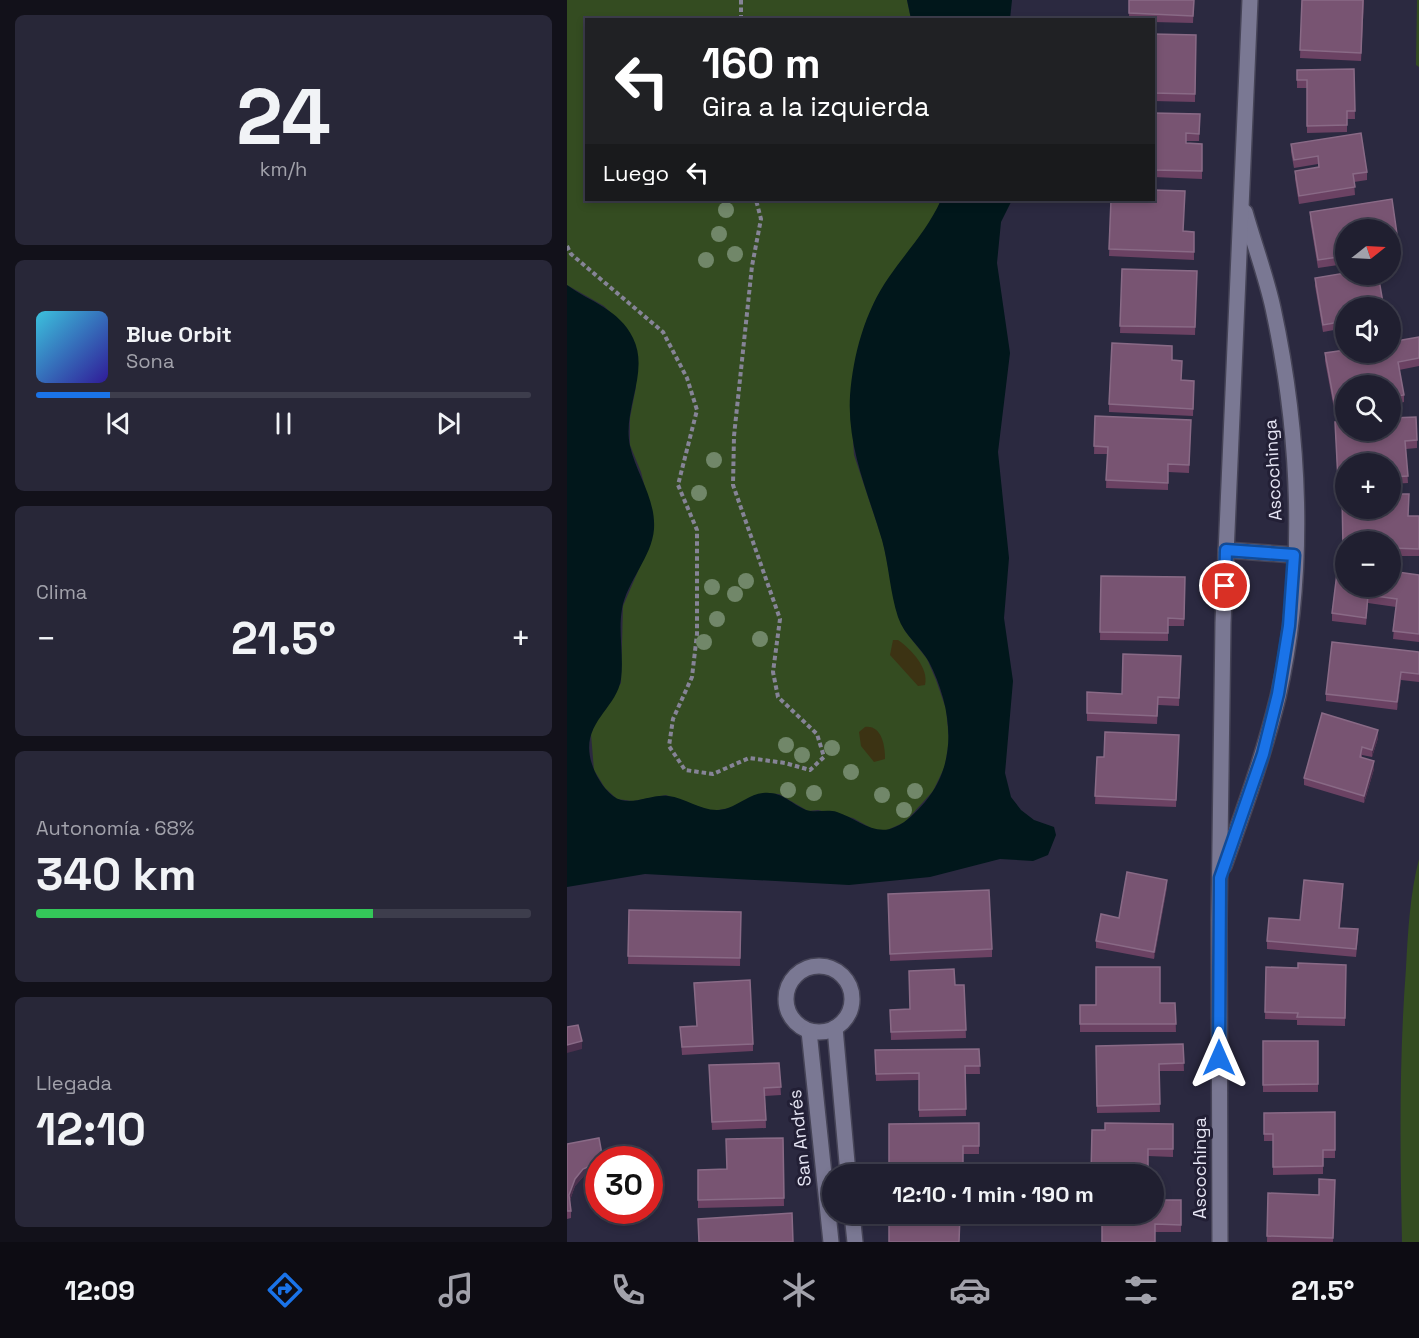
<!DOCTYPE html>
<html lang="es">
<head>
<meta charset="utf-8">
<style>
	body { margin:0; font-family:"Space Grotesk",sans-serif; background:#282738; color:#f1f3f6; height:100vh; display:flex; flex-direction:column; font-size:22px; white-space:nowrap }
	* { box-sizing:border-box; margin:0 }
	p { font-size:20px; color:#a2a2ab }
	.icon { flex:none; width:33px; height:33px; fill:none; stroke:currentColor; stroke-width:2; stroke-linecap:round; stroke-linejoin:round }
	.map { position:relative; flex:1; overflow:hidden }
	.panel { display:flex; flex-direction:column; gap:15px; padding:15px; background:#12111a; width:567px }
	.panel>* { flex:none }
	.top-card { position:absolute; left:18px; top:18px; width:570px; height:183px; border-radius:0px; box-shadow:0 3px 9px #0003,0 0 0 2px #3d3d4c; background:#202124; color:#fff; overflow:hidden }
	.needle { width:39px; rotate:72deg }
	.buttons { position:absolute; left:768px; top:219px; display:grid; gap:12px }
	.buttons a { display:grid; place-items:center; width:66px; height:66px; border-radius:50%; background:#201f30; box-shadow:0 3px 9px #0003,0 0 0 2px #3d3d4c; font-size:30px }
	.speed { position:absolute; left:18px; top:1146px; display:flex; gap:12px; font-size:30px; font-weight:700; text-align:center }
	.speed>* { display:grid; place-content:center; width:78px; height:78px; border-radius:50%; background:#201f30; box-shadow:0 3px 9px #0003,0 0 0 2px #3d3d4c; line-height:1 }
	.speed .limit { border:9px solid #d22; background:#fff; color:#111 }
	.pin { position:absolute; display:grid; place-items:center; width:51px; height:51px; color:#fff; margin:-26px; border:3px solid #fff; border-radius:50%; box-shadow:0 2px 6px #0007 }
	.me { position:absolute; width:66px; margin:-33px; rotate:0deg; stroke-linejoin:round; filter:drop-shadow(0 0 4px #0008) }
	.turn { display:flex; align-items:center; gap:21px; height:126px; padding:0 18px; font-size:27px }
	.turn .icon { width:78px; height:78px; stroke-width:2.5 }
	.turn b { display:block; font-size:42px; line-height:51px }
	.then { display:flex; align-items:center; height:57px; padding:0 18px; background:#0003; gap:12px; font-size:22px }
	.big { font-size:45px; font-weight:800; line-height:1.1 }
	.panel .card { flex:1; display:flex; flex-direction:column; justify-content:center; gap:9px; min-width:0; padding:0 21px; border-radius:9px; background:#282738 }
	.panel .dial { align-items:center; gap:0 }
	.dial b { font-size:78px; line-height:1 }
	.song { display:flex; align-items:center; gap:18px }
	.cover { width:72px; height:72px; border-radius:9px; background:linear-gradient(135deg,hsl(190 70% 55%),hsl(250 70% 35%)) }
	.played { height:6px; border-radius:3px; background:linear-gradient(90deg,#1a73e8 15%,#3d3d4c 15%) }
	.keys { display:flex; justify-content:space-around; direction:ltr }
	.heat { display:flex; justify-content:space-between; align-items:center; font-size:33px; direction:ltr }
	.charge { height:9px; border-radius:4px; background:linear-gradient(90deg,#34c759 68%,#3d3d4c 0) }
	.trip { position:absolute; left:255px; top:1164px; width:342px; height:60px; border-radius:30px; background:#201f30; box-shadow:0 3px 9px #0003,0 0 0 2px #3d3d4c; font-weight:800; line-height:60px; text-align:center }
	.tab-bar { display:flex; height:96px; justify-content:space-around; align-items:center; background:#0d0c13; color:#a2a2ab }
	.tab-bar .icon { width:42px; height:42px }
	.tab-bar .on { color:#1a73e8 }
	.tab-bar b { font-size:27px; color:#f1f3f6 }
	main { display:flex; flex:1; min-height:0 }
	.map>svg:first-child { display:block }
</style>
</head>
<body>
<main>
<section class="panel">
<div class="card dial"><b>24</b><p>km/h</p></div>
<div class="card">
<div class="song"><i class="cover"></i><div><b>Blue Orbit</b><p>Sona</p></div></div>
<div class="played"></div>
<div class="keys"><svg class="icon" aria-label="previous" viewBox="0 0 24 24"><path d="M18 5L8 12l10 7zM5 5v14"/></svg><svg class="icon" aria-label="pause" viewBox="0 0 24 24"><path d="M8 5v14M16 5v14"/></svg><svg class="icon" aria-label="next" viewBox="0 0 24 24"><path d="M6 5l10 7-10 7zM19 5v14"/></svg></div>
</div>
<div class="card"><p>Clima</p>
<div class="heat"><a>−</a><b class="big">21.5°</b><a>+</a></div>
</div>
<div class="card"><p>Autonomía · 68%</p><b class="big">340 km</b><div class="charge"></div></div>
<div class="card"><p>Llegada</p><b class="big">12:10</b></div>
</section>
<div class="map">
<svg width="852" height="1242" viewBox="0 0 852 1242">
	<rect width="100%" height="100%" fill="#2b2940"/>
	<g fill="#344c21">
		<polygon points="0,0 340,0 344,19 20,20 20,200 374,200 365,220 308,301 297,328 283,397 287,455 316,542 331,616 338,631 360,659 369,680 379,709 382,740 378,766 366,791 338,822 318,831 306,829 286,818 251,810 241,811 212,794 196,793 163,808 144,811 99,795 66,801 50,799 38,788 27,770 24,734 31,717 54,683 56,606 84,541 86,519 74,472 63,445 63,418 69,387 61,330 37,306 0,285"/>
		<polygon points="850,0 852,0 852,67 849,65"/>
		<path d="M852 859V1242H835C833 1151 832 1059 839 968 841 931 843 894 852 859Z"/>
	</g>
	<g fill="#3c3313">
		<path d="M326 640H331C344 649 362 668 358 685L351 686 323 655Z"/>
		<path d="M298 727C315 725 318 746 318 759L307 762 294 746 292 732Z"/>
	</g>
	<g fill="#01171b">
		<polygon points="340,0 445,0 443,19 344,19"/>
		<path d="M374 200H445L434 222 430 263 443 353 431 452 442 558 437 618 446 681 438 773 444 797 454 810 467 820 487 827 489 835 481 855 466 861 433 859 363 877 282 885 78 874 0 887V285C23 302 52 309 66 338 83 372 55 410 63 446 69 473 89 499 87 529 85 557 60 581 55 609 51 632 57 656 54 679 49 712 7 725 28 772 33 783 43 797 54 800 70 804 85 794 101 796 122 798 139 816 161 808 173 804 183 794 196 793 215 791 224 804 239 810 248 813 260 809 270 812 289 818 308 837 328 827 340 822 349 812 358 802 392 762 385 707 362 662 353 646 337 635 331 617 323 593 322 565 315 540 301 492 280 447 283 396 286 355 298 311 322 277 340 251 361 229 374 200Z"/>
	</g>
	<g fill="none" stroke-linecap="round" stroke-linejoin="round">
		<g stroke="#464457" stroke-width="18">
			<g id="street">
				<polyline points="659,550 727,555"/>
				<path d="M657 866C677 810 697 754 711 697 740 571 733 433 706 308 699 276 687 244 678 212"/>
				<circle cx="252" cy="999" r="33"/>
				<polyline points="268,1028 281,1174"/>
				<polyline points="242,1031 264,1242"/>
				<polyline points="285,1214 288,1242"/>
				<polyline points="653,1242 652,920 656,623 683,0"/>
			</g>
		</g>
		<g stroke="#868497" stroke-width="4" stroke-dasharray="4.5 3" stroke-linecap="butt">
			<polyline points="174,0 174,20"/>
			<polyline points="0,246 4,254 96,332 120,378 130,410 111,485 130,530 130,634 125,677 106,719 102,746 118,770 146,774 182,758 218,763 243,770 257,757 250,734 211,697 206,672 213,619 166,485 167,436 185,266 194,219 189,200"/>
		</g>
		<use href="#street" stroke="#7a7893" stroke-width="15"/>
	</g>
	<g fill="#718769">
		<circle cx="159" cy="210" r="8"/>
		<circle cx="152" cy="234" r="8"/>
		<circle cx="168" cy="254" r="8"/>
		<circle cx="139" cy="260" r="8"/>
		<circle cx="147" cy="460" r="8"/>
		<circle cx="132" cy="493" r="8"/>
		<circle cx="179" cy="581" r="8"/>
		<circle cx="145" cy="587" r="8"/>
		<circle cx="168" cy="594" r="8"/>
		<circle cx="150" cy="619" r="8"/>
		<circle cx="193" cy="639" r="8"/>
		<circle cx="137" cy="642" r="8"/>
		<circle cx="219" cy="745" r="8"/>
		<circle cx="265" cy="748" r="8"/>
		<circle cx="235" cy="755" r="8"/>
		<circle cx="284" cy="772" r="8"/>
		<circle cx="221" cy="790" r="8"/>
		<circle cx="348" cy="791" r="8"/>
		<circle cx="247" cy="793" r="8"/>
		<circle cx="315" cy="795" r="8"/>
		<circle cx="337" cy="810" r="8"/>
	</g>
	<g fill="#6b4263">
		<polygon points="562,0 627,0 626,23 586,22 586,20 562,20"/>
		<polygon points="735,0 797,0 794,61 733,58"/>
		<polygon points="586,34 629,35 628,102 586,101"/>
		<polygon points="787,69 788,119 780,119 780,132 740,133 740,88 730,88 730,70"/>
		<polygon points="586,113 633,114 632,141 619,141 619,143 635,144 635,179 586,177"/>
		<polygon points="724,144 800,172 800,180 787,182 788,195 732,204 728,179 728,171 751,168 751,164 727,168 724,152"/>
		<polygon points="825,199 832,248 832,255 824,257 824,230 778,230 778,264 751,268 743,220 743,212"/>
		<polygon points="544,200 617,231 627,232 627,260 542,256"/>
		<polygon points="555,269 630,271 628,335 553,333"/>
		<polygon points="779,277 816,308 778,308 778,328 756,332 748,286 748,278"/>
		<polygon points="852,337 852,366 832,370 837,395 837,402 824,405 824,386 778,386 778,413 768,414 758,361 758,353"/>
		<polygon points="605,360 614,380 627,381 626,416 542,412 542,404"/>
		<polygon points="528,416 624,420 622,473 601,472 601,490 539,488 540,454 527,454"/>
		<polygon points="768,422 850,440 850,448 839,449 841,483 824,484 824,464 778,464 778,487 771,488"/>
		<polygon points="775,494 842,516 852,516 852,556 824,556 824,542 778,542 778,556 776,556"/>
		<polygon points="771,565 852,575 852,642 826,639 829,607 801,603 799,625 765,621 765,613"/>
		<polygon points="534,576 618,577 617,626 601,626 601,641 533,640"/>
		<polygon points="852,652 852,682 834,680 830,710 759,701 759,694"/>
		<polygon points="614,656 612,706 591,705 590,724 520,721 520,692 555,694"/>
		<polygon points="612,735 609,807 528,804 530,757 537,757"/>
		<polygon points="811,738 805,757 795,755 795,757 807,769 797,803 737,785 737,778"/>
		<polygon points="600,887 587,959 529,948 529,941 552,918"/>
		<polygon points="776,891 773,928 791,937 789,957 700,949 700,941 733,920"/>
		<polygon points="321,894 425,949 425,957 323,961"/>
		<polygon points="62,910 174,912 173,966 61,964"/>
		<polygon points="779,965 778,1026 730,1025 730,1020 698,1019 699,967 731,968"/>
		<polygon points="388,985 397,985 399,1038 324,1040 323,1010 343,1009"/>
		<polygon points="593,1003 608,1003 609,1032 513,1032 513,1005"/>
		<polygon points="129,1026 186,1044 186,1051 115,1055 113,1027"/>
		<rect x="696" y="1041" width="55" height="51"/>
		<polygon points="616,1044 617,1071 592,1071 593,1112 530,1113 529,1046"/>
		<polygon points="412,1049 413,1074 398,1074 399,1116 352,1117 352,1080 309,1081 308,1050"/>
		<polygon points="212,1063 214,1095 198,1096 199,1128 145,1130 142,1065"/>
		<polygon points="768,1112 768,1158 756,1158 756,1174 706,1175 706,1141 697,1141 697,1113"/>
		<polygon points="412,1123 412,1154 396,1154 322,1174"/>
		<polygon points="606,1124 606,1157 581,1156 538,1130"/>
		<polygon points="216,1138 217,1206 131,1208 131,1170 160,1169"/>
		<polygon points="0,1144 16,1177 8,1186 3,1200 4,1211 4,1218 0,1219"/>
		<polygon points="768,1180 766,1242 700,1242 701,1193 752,1195"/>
		<polygon points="614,1200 614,1232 588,1232 535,1242"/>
	</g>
	<g fill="#4c314e">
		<polygon points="816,303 816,308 810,308 810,304"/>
		<polygon points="834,672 834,680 830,710 830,702"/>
		<polygon points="811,730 811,738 805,757 805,750"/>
		<polygon points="807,761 807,769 797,803 797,796"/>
		<polygon points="600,880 600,887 587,959 587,952"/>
		<polygon points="15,1041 15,1049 0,1053 0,1045"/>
		<polygon points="32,1162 32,1170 16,1177 8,1186 2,1203 2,1195 8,1179 16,1169"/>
	</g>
	<g fill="#785472" stroke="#896a86" stroke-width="1.5">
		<polygon points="562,0 627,0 626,16 562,13"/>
		<polygon points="735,0 796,0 794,53 733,50"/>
		<polygon points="586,34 629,35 628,94 586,93"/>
		<polygon points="787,69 788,111 780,111 780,125 740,126 740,80 730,80 730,70"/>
		<polygon points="586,113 633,114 632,134 619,133 619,143 635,144 635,171 586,170"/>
		<polygon points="794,133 800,172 786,174 788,187 732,196 728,171 752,167 751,156 727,160 724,144"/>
		<polygon points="586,190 618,191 616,231 627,232 627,252 542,249 544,200 586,200"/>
		<polygon points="825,199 832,248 824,249 824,230 778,230 778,256 751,260 743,212"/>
		<polygon points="555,269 630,271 628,327 553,326"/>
		<polygon points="778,273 779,277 795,274 811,274 816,303 810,304 811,308 778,308 778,321 756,325 748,278"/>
		<polygon points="852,337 852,358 831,362 837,395 824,397 824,386 778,386 778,405 768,407 758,353 778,350 778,352 824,352 824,342"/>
		<polygon points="545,343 605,346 605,360 615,361 614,380 627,381 626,409 542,404"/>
		<polygon points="528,416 624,420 622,465 601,464 601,483 539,480 541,447 527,446"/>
		<polygon points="849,417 850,440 838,441 841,476 824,477 824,464 778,464 778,479 771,480 768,422 778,421 778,430 824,430 824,418"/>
		<polygon points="775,494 778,494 778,508 824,508 824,494 842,494 841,516 852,516 852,549 824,548 824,542 778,542 778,548 776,548"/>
		<polygon points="771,565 778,566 778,586 824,586 824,571 852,575 852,634 826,631 830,599 801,595 799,618 765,613"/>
		<polygon points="534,576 618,577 617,619 601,618 601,633 533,632"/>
		<polygon points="765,642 852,652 852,674 834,672 830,702 759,694"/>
		<polygon points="556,654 614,656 612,698 591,697 590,716 520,713 520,692 555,694"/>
		<polygon points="755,713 811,730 805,750 795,747 793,757 807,761 797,796 737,778"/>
		<polygon points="538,732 612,735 609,800 528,796 530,757 537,757"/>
		<polygon points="560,872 600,880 587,952 529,941 534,914 552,918"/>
		<polygon points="737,880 776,884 772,928 791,929 789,949 700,941 702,918 733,920"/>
		<polygon points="422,890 425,949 323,954 321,894"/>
		<polygon points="62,910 174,912 173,958 61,956"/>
		<polygon points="731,963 779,965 778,1018 730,1017 731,1013 698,1012 699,967 731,968"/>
		<polygon points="529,967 593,967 593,1003 608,1003 609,1024 513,1024 513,1005 529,1005"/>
		<polygon points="387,969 388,985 397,985 399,1030 324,1032 323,1010 343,1009 342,971"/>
		<polygon points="183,980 186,1044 115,1047 113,1027 130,1026 127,983"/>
		<polygon points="11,1025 15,1041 0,1045 0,1027"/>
		<polygon points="696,1041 751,1041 751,1084 696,1085"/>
		<polygon points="616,1044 617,1063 592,1064 593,1104 530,1106 529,1046"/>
		<polygon points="412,1049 413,1066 398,1066 399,1109 352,1110 352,1073 309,1074 308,1050"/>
		<polygon points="212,1063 214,1087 197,1088 199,1120 145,1122 142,1065"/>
		<polygon points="768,1112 768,1150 756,1150 756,1166 706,1167 706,1134 697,1134 697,1113"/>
		<polygon points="412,1123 412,1146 396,1146 396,1174 322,1174 322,1124"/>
		<polygon points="538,1123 606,1124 606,1149 581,1149 581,1174 524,1174 525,1130 538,1130"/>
		<polygon points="32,1138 36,1160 32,1160 32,1162 16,1169 8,1179 2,1195 4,1211 0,1211 0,1144"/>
		<polygon points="216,1138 217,1198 131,1200 131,1170 160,1169 159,1139"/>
		<polygon points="752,1179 768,1180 766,1238 700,1236 701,1193 752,1195"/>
		<polygon points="586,1200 614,1200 614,1225 588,1224 588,1242 535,1242 535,1214 586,1214"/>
		<polygon points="225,1213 226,1242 132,1242 131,1219"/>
		<polygon points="340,1214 393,1214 392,1242 322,1242 322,1220 340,1220"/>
	</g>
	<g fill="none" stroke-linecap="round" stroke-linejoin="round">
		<g stroke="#114b97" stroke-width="15">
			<polyline id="route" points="652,1058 653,878 696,754 711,694 722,626 727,555 659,550 658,586"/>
		</g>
		<use href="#route" stroke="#1a73e8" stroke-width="10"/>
	</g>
	<g text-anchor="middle" stroke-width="6" stroke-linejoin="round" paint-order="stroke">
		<g font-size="18" fill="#e5e4f3" stroke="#221f35">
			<text transform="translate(706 470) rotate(-93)" y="6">Ascochinga</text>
			<text transform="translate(233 1138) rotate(-96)" y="6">San Andrés</text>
			<text transform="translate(633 1168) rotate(-90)" y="6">Ascochinga</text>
		</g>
	</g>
</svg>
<div class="buttons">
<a><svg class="needle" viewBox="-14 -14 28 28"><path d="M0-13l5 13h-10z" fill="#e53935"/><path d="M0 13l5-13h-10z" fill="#a2a2ab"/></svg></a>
<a><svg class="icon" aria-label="sound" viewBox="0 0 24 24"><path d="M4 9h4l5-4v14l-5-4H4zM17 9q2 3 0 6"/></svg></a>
<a><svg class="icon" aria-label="search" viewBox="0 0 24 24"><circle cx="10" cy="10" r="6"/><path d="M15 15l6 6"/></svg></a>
<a>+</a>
<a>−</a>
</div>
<div class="speed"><div class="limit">30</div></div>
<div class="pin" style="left:658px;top:586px;background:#d93025"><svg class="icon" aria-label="arrive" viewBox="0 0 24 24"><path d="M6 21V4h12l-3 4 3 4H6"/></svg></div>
<svg class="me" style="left:652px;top:1058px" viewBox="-20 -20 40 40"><path d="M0-17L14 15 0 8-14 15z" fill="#1a73e8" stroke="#fff" stroke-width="4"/></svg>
<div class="trip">12:10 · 1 min · 190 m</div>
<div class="top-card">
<div class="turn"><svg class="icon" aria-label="left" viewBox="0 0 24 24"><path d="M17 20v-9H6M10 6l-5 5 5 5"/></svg><div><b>160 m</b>Gira a la izquierda</div></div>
<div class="then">Luego<svg class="icon" aria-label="left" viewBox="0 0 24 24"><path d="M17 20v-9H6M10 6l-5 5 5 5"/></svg></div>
</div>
</div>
</main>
<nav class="tab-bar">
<b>12:09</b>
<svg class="icon on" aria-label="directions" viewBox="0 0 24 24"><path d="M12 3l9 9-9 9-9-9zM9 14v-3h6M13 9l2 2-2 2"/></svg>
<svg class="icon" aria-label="music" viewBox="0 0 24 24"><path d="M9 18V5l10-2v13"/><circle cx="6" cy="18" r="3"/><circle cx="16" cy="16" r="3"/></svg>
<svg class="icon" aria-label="phone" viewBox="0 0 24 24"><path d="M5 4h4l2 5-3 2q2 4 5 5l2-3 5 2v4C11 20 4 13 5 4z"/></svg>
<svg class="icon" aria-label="climate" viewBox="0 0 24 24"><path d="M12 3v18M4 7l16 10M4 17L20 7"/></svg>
<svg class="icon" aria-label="car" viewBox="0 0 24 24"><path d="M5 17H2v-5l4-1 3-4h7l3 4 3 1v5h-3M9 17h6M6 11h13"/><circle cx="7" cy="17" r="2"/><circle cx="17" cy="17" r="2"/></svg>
<svg class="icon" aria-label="filters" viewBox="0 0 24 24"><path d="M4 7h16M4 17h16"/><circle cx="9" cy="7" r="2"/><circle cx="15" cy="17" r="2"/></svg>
<b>21.5°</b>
</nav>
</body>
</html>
